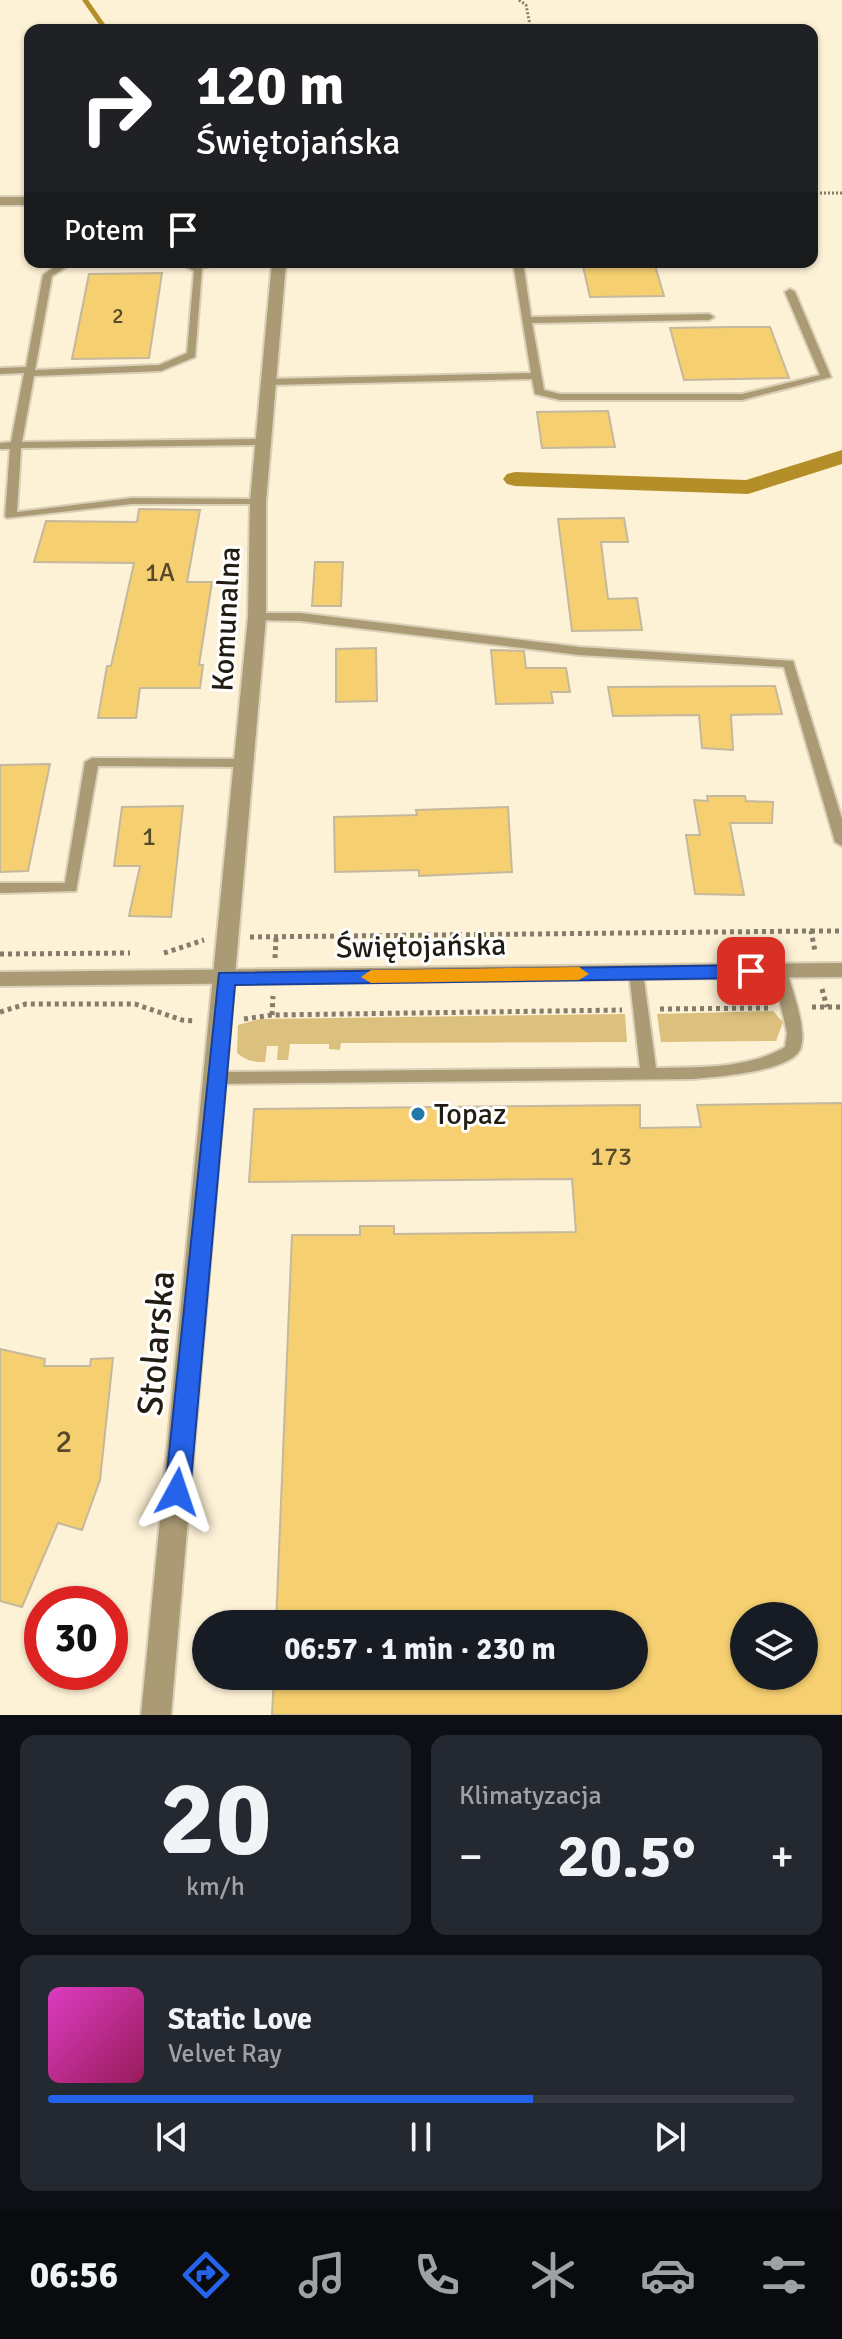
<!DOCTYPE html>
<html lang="pl">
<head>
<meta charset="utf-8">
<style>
	body { margin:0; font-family:Signika,sans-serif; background:#242831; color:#f1f3f6; height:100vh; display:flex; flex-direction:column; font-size:30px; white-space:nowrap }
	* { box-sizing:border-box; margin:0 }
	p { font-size:26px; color:#9ea1a6 }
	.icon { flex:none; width:44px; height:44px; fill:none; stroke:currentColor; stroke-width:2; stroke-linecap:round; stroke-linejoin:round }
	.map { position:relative; height:1715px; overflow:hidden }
	.panel { display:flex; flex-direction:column; gap:20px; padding:20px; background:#0d0f14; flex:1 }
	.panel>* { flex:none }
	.top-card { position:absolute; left:24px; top:24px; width:794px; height:244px; border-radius:16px; box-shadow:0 2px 6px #0004; background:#202124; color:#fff; overflow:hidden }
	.controls { position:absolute; left:730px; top:1602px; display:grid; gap:16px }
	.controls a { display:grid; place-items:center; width:88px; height:88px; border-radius:50%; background:#171b24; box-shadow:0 2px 6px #0004; font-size:40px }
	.speed { position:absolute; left:24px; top:1586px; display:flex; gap:16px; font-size:40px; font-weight:700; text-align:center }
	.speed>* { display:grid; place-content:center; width:104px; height:104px; border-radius:50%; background:#171b24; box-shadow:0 2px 6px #0004; line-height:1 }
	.speed .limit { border:12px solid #d22; background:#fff; color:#111 }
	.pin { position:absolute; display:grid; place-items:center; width:68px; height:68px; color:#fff; margin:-34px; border-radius:16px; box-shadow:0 4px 12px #0006 }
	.me { position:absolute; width:88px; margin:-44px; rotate:5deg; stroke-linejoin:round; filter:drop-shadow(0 0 6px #0008) }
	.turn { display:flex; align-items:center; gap:28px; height:168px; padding:0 40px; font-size:36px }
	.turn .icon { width:104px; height:104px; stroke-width:2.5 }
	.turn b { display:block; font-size:56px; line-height:68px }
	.then { display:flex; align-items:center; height:76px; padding:0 40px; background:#0003; gap:16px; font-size:30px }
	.big { font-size:60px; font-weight:700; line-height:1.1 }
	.panel .card { flex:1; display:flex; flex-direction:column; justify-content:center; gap:12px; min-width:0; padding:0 28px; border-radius:16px; background:#242831 }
	.panel .dial { align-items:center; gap:0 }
	.dial b { font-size:104px; line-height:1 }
	.song { display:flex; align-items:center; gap:24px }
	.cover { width:96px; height:96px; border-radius:12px; background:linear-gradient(135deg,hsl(310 70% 55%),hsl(330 70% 35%)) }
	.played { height:8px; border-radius:4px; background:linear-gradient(90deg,#2563eb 65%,#363941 65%) }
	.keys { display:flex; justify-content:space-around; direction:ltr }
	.heat { display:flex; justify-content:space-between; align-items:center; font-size:44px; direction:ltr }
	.panel .tiles { flex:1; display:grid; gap:20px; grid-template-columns:1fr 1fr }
	.card:last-child { grid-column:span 2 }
	.trip { position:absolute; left:192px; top:1610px; width:456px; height:80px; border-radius:40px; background:#171b24; box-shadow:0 2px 6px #0004; font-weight:700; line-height:80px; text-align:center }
	.tabs { display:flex; height:128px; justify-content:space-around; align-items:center; background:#090b0e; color:#9ea1a6 }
	.tabs .icon { width:56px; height:56px }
	.tabs .active { color:#2563eb }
	.tabs b { font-size:36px; color:#f1f3f6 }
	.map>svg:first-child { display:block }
</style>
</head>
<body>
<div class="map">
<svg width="842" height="1715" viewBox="0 0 842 1715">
	<rect width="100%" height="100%" fill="#fdf1d6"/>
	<g fill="#dcc07d">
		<polygon points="773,1011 783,1022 776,1041 661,1042 657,1014"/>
		<path d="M625 1014 627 1042 341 1043 340 1050 329 1049V1044H290L288 1060H277L278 1046H267L265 1062C252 1062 247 1061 237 1053L238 1025 260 1019Z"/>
	</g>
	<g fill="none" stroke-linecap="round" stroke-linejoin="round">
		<polyline stroke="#b48f29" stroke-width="5" points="85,0 106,30"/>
		<polygon fill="#b48f29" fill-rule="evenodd" points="842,450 842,464 748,494 515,486 507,484 503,479 507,474 515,472 746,480"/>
	</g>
	<g fill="#f6cf70" stroke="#c4b89e" stroke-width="2" fill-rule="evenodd">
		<polygon points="582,262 654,262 664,296 590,297"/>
		<polygon points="162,273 149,358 72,359 89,274"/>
		<polygon points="732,327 770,327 789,378 684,380 670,328"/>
		<polygon points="608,411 615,447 542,448 537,412"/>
		<polygon points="139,509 200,510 187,582 212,582 199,665 203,665 200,688 140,688 136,718 98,718 107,666 111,666 134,563 34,562 46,521 137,522"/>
		<polygon points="624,518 628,542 601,542 608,599 637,598 642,630 572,631 558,519"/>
		<polygon points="315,562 343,562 341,606 312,606"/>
		<polygon points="376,648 377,701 336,702 336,649"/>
		<polygon points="491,650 524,651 526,668 566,668 570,692 551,692 553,703 496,704"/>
		<polygon points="775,686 782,714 731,715 733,750 702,748 699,715 613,716 608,687"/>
		<polygon points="50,764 28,871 0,872 0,765"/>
		<polygon points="707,796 745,796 746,801 773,802 772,823 730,823 744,895 695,894 686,835 700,835 694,800 708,801"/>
		<polygon points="183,806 171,917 129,916 140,866 114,866 122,807"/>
		<polygon points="508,807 512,872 419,876 419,870 335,872 334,817 417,815 416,810"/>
		<path d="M842 1103V1715H272L274 1676H634V1624H276L292 1235H360V1226H394V1234L576 1232 572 1179 249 1182 254 1109 640 1105V1128L701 1127 697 1105ZM744 1616H804V1676H744Z"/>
		<polygon points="0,1349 45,1359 44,1366 90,1366 91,1359 113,1358 100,1480 82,1530 58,1523 22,1607 0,1601"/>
	</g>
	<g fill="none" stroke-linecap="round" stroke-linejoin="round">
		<g stroke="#dacfb7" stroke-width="4">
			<g id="service">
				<polygon points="61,262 89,262 84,265 68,266 52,276 35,370 159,365 187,353 194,271 177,262 194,264 225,262 202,268 195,357 161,371 34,376 22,442 264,439 269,442 264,445 21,448 17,512 132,498 258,499 264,502 262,504 132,504 7,518 5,516 10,449 0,449 0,443 11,442 24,373 0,374 0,368 26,367 43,275"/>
				<polygon points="513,262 523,262 531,317 709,314 714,317 709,320 532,323 544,390 560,394 742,394 820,375 785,292 790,289 795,292 831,377 742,400 560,400 535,394 532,379 269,385 264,382 269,379 531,373"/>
				<polygon points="257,613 300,613 579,647 793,661 842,819 842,846 835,842 784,667 579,655 300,621 253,620 251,617 253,614"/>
				<polygon points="92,758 245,759 252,763 245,767 98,766 76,891 0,893 0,883 65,883 85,762"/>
				<path d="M780 966 787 971C792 990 801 1012 802 1032 803 1036 802 1046 800 1050 789 1072 715 1077 693 1079L217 1084 211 1082 209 1078 211 1074 217 1072 640 1068 629 973 631 969H641L643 973 656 1068C698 1067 748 1069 785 1047L787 1033 773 971Z"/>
			</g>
		</g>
		<g stroke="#dacfb7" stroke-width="4">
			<g id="minor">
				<rect x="0" y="197" width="30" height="8"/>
				<polygon points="272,262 286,262 266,502 266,617 171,1715 141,1715 248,617 250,502"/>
			</g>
		</g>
		<g stroke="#dacfb7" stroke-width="4">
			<polygon id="tertiary" points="842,963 842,977 0,986 0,972"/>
		</g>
		<g stroke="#847d6b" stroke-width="3" stroke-dasharray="2 2" stroke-linecap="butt">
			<polyline points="519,0 526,5 531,30"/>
			<polyline points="812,193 842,193"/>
		</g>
		<g stroke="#847d6b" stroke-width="5" stroke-dasharray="4 4" stroke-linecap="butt">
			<polyline points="811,931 842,931"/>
			<polyline points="250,937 811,931 815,951"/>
			<polyline points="164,953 204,940"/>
			<polyline points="0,954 130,953"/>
			<polyline points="275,958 276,938"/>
			<polyline points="822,989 827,1007"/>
			<polyline points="812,1007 842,1007"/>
			<polyline points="660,1009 770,1008"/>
			<polyline points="0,1012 26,1004 135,1004 182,1020 195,1021"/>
			<polyline points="272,1015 273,996"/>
			<polyline points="244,1019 272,1015 622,1010"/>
		</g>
		<use href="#service" fill="#ab9b75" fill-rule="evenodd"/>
		<use href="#minor" fill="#ab9b75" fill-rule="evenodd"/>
		<use href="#tertiary" fill="#ab9b75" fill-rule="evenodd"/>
	</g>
	<polygon fill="#2563eb" stroke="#184099" stroke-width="2" points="751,965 761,971 751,978 235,985 190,1492 186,1500 177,1503 169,1500 165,1492 219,973"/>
	<polygon fill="#f59e0b" points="579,967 589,974 579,980 371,983 361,977 371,970"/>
	<circle fill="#2179a8" stroke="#fff" stroke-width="3" cx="418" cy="1114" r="8"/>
	<g text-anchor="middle" stroke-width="6" stroke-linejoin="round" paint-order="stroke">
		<g font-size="22" fill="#564a2a">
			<text x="118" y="323">2</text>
		</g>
		<g font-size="26" fill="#564a2a">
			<text x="160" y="581">1A</text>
			<text x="149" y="845">1</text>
			<text x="611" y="1165">173</text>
		</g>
		<g font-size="30" fill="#211d13" stroke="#fff">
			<text transform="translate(226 619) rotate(-87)" y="10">Komunalna</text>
			<text transform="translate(421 946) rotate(-1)" y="10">Świętojańska</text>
		</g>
		<g font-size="30" fill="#211d13" stroke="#fff" text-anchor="start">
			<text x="434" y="1124">Topaz</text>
		</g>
		<g font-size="32" fill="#564a2a">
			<text x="64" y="1452">2</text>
		</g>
		<g font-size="36" fill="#211d13" stroke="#fff">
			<text transform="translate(155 1343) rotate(-85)" y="13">Stolarska</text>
		</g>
	</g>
</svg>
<div class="controls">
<a><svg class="icon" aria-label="layers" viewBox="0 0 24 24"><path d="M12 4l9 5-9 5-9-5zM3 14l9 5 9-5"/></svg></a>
</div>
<div class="speed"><div class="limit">30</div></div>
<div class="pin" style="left:751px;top:971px;background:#d93025"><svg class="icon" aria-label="arrive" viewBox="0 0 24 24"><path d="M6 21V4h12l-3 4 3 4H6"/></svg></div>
<svg class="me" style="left:177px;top:1492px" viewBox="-20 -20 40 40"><path d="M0-17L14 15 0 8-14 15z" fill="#2563eb" stroke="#fff" stroke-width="4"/></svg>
<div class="trip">06:57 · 1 min · 230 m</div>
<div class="top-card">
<div class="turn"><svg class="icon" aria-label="right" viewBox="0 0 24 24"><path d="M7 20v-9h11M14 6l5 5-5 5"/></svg><div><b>120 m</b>Świętojańska</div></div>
<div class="then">Potem<svg class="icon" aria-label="arrive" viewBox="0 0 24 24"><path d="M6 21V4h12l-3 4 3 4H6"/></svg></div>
</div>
</div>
<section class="panel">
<div class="tiles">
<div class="card dial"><b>20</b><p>km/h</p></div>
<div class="card"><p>Klimatyzacja</p>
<div class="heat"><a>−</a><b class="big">20.5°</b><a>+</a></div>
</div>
<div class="card">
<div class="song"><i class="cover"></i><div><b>Static Love</b><p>Velvet Ray</p></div></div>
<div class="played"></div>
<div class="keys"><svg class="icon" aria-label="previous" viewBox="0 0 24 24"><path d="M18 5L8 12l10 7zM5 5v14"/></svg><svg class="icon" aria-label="pause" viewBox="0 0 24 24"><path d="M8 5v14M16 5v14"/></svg><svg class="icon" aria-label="next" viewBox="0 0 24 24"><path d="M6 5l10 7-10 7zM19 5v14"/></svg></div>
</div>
</div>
</section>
<nav class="tabs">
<b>06:56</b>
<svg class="icon active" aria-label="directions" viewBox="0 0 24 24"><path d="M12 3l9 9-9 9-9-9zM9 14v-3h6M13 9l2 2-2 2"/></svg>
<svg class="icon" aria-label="music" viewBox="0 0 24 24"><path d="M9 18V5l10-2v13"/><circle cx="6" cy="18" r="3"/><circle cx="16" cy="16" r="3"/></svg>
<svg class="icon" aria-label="phone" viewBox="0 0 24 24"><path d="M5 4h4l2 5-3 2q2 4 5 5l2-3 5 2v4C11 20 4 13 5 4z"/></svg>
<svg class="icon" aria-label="climate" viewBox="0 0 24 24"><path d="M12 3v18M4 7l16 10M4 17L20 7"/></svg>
<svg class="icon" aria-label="car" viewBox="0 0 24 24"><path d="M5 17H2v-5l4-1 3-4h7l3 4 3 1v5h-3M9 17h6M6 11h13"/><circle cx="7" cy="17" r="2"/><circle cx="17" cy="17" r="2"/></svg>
<svg class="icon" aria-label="filters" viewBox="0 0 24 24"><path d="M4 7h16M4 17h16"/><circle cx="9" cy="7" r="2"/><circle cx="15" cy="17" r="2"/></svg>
</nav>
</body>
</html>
